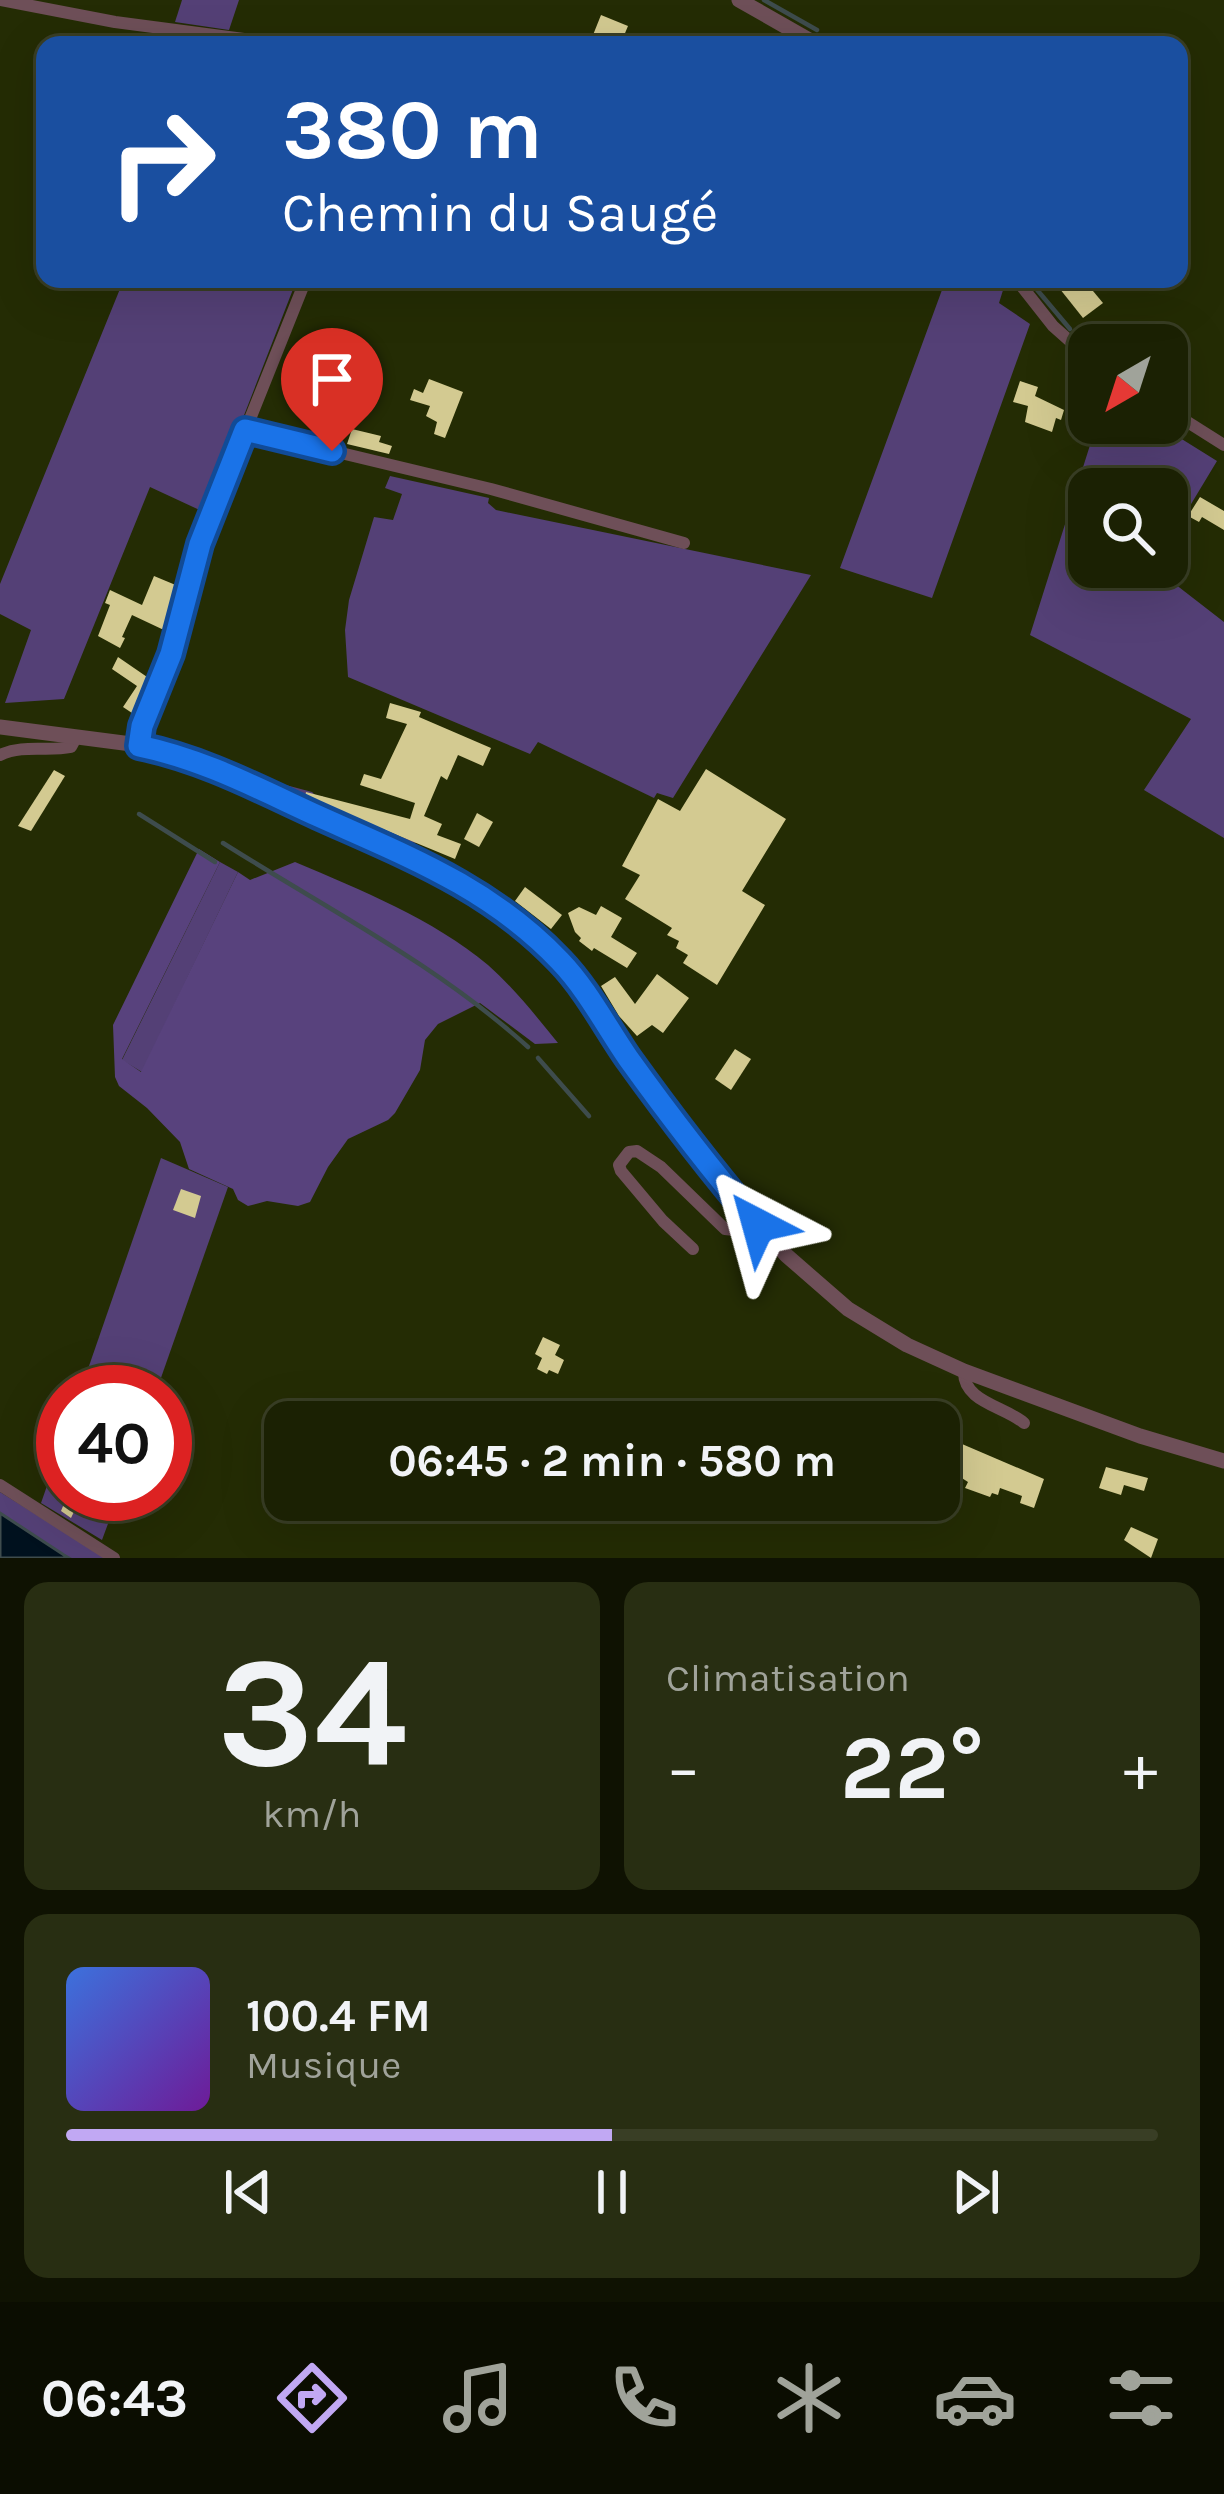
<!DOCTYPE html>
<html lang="fr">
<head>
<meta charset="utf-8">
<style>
	body { margin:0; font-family:Karla,sans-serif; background:#282e12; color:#f1f3f6; height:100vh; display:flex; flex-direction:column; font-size:45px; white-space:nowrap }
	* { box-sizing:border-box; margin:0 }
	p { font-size:39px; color:#a0a39a }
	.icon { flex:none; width:66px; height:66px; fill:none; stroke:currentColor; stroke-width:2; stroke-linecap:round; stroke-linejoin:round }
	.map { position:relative; height:1558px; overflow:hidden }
	.details { display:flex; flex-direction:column; gap:24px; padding:24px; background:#0f1202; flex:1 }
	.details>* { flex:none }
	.hud { position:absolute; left:36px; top:36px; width:1152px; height:252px; border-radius:24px; box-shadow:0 12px 48px #0002,0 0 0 3px #393e25; background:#1a4fa0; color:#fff; overflow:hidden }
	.needle { width:78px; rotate:219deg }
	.tools { position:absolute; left:1068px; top:324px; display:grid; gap:24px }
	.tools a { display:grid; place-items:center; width:120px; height:120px; border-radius:24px; background:#1b2103; box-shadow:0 12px 48px #0002,0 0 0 3px #393e25; font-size:60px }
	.speed { position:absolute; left:36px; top:1365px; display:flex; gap:24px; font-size:60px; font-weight:700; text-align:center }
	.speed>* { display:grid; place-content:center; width:156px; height:156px; border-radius:50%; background:#1b2103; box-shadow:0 12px 48px #0002,0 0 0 3px #393e25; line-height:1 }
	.speed .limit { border:18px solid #d22; background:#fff; color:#111 }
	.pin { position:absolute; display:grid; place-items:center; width:102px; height:102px; color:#fff; margin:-123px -51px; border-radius:50% 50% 50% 0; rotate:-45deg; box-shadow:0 0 12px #0007 }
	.pin .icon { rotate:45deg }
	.me { position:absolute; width:132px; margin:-66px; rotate:321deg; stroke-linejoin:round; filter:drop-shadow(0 0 9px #0008) }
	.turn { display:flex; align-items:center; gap:42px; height:252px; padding:0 48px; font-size:54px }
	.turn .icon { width:156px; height:156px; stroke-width:2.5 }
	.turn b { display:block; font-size:84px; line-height:102px }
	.big { font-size:90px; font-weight:700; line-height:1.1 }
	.details .card { flex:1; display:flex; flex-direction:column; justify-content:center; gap:18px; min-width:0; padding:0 42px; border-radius:24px; background:#282e12 }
	.details .dial { align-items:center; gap:0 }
	.dial b { font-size:156px; line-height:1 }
	.song { display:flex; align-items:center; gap:36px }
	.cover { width:144px; height:144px; border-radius:18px; background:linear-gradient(135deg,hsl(220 70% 55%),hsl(280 70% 35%)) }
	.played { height:12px; border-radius:6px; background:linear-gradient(90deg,#c1a8f3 50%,#393e25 50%) }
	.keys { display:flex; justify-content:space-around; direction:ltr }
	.heat { display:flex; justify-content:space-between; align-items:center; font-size:66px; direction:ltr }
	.details .tiles { flex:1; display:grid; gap:24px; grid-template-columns:1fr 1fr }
	.card:last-child { grid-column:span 2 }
	.trip { position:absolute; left:264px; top:1401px; width:696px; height:120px; border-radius:24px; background:#1b2103; box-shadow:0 12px 48px #0002,0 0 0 3px #393e25; font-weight:700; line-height:120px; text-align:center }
	.menu { display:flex; height:192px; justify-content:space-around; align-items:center; background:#0b0d01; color:#a0a39a }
	.menu .icon { width:84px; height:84px }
	.menu .on { color:#c1a8f3 }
	.menu b { font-size:54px; color:#f1f3f6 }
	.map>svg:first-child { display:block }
</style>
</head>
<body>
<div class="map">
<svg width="1224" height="1558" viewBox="0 0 1224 1558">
	<rect width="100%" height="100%" fill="#242c04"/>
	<g fill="#544076">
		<polygon points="182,0 239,0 229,30 175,22"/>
		<polygon points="124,279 297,279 206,513 150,487 64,699 5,703 31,630 0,614 0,584"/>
		<polygon points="946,279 997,279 1004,287 999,303 1030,324 932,598 840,568"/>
		<polygon points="1097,423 1156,423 1217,461 1167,544 1167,489 1089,489 1089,567 1153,567 1224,622 1224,838 1144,790 1191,719 1030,635"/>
		<polygon points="390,476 489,498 488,503 496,510 811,575 673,798 657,793 654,798 538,742 530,754 348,677 345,630 349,600 374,517 393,520 402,494 385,488"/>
		<polygon points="241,773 312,792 316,796 323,796 321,804 325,808 418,843 395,841 375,835"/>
		<polygon points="220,862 238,872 142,1072 122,1060"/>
		<polygon points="161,1158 228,1187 156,1392 80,1392"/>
		<polygon points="63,1440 63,1494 119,1494 102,1540 41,1503"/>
		<polygon points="0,1492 106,1558 69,1558 64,1555 0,1513"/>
	</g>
	<path fill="#58427d" d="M199 849 220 862 122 1059 141 1072 238 872 250 880 295 862C361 890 433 919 488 965 514 988 536 1016 558 1043L535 1044 480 1003 438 1024 425 1040 420 1070 395 1113 388 1120 348 1139 328 1167 310 1202 298 1206 267 1201 248 1206 238 1200 233 1189 189 1169 180 1142 147 1108 119 1086 115 1077 113 1025Z"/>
	<polygon fill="#00111e" stroke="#3e4c4d" stroke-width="3" points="0,1513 64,1555 69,1558 0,1558"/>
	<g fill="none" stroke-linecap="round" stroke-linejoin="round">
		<g stroke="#3e4c4d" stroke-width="4.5">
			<polyline points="764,0 817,30"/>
			<polyline points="1028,279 1070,329"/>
			<polyline points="139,814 215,862"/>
			<path d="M223 843C327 909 436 964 528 1047"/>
			<polyline points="538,1058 589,1116"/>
		</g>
	</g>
	<g fill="#d3ca91">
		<polygon points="601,15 628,26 620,45 589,45"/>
		<polygon points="1052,279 1083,279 1103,303 1083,318"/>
		<polygon points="429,379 463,392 445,438 434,434 437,422 426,416 430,406 410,400 414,389 423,393"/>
		<polygon points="1020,381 1038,387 1035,396 1064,410 1061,420 1056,418 1052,432 1025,422 1028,406 1013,402"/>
		<polygon points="327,400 349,409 341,430 312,417 318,402 325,405"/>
		<polygon points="352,429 381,436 379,442 392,446 389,454 347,444"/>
		<polygon points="1200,497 1224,511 1224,530 1202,517 1199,522 1188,516"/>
		<polygon points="154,576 178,586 166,631 132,615 122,637 125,638 120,648 98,636 110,605 105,603 110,590 142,605"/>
		<polygon points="118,657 150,679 135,715 123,707 137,686 112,669"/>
		<polygon points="390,703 421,712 419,717 491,748 483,766 458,755 447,780 441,776 424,816 442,824 437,835 461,844 455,859 305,797 306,792 410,819 415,803 360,785 364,774 381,779 407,724 386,718"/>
		<polygon points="706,769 786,819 742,891 765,905 717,985 683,963 688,955 676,948 679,941 667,935 672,928 625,899 640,875 622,866 658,799 680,811"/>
		<polygon points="54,770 65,776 31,831 18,826"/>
		<polygon points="477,813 493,822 479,847 464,839"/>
		<polygon points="525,887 562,915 551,929 515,901"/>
		<polygon points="601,906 622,918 611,937 637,953 627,968 594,948 592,951 579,941 581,938 575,932 568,913 579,907 596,915"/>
		<polygon points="657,974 689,998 663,1033 652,1025 637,1036 619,1016 601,986 615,977 635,1004"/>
		<polygon points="735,1049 751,1059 731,1090 715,1079"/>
		<polygon points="181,1189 201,1196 195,1218 173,1210"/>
		<polygon points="543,1337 560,1345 555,1355 564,1360 558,1374 549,1370 547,1374 537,1369 542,1358 535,1354"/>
		<polygon points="955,1441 1044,1479 1034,1508 1020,1503 1022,1496 1000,1488 998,1495 992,1493 990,1497 965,1488 968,1482 954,1473 957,1466 947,1461"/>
		<polygon points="1106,1467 1148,1478 1144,1491 1124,1485 1121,1495 1099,1488"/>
		<polygon points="68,1494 103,1494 110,1497 106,1507 81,1497 71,1518 61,1511"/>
		<polygon points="1131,1527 1158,1539 1151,1558 1124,1540"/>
	</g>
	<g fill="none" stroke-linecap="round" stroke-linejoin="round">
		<g stroke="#6e4f58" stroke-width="12">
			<polyline points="1,0 115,22 291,45"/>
			<polyline points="1016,279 1053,326 1089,358"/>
			<polyline points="1167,409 1224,445"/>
			<polyline points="245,430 491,489 684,543"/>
			<polyline points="139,745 142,726 171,654 200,544 306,279"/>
			<path d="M0 755C24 744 47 752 71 747L77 736"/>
			<polyline points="693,1249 663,1221 621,1171 619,1165 629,1152 637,1151 661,1167 725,1229 743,1231 758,1225"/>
			<path d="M964 1371C963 1402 1004 1406 1024 1423"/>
			<polyline points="0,1485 114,1558"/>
		</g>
		<g stroke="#6e4f58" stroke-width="15">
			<polyline points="739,0 818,45"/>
			<polyline points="0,727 139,745 179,754 446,874 506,911 564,965 653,1092 727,1188 786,1255 848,1309 907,1345 964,1371 1140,1436 1224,1461"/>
		</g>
	</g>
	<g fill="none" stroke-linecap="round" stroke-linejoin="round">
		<g stroke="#114b97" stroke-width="30">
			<path id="route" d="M332 451 245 430 200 544 171 654 142 726 139 746C203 759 259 789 318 816 407 856 491 888 560 961 587 989 606 1026 628 1058 669 1115 712 1171 758 1225"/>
		</g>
		<use href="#route" stroke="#1a73e8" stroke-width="21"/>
	</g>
</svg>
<div class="tools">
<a><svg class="needle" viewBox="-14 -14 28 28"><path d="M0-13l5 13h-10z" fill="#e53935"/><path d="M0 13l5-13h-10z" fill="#a0a39a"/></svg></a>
<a><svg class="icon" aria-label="search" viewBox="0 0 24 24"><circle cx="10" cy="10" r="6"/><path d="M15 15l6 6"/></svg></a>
</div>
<div class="speed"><div class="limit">40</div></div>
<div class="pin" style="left:332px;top:451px;background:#d93025"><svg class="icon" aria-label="arrive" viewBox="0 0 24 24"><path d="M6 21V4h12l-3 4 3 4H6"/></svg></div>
<svg class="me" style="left:758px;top:1225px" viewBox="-20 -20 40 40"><path d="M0-17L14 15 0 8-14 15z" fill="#1a73e8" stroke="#fff" stroke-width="4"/></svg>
<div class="trip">06:45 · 2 min · 580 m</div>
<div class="hud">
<div class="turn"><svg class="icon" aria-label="right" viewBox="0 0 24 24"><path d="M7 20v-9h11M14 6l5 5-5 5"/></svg><div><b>380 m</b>Chemin du Saugé</div></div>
</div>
</div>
<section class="details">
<div class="tiles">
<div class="card dial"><b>34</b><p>km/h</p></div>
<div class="card"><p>Climatisation</p>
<div class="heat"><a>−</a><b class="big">22°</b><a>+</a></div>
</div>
<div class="card">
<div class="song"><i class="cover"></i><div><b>100.4 FM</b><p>Musique</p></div></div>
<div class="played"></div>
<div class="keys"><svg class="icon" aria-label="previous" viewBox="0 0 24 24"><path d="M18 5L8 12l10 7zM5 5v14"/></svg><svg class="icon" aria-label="pause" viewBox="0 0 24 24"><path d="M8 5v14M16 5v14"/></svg><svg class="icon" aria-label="next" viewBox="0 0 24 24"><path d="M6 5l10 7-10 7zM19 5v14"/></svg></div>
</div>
</div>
</section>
<nav class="menu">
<b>06:43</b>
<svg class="icon on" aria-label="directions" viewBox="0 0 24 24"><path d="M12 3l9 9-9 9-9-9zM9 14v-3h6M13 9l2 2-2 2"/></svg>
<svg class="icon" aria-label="music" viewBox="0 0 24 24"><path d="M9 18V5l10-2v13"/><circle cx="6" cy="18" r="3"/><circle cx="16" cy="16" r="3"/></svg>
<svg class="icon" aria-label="phone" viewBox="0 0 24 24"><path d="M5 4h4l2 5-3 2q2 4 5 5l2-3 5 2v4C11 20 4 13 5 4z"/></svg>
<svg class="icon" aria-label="climate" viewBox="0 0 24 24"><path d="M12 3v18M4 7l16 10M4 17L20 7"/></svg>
<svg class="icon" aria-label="car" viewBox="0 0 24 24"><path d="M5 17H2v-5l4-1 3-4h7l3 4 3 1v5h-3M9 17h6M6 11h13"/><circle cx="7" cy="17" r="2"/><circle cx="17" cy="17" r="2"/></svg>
<svg class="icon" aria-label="filters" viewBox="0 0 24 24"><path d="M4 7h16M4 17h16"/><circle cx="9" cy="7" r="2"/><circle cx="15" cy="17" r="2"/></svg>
</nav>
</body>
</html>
